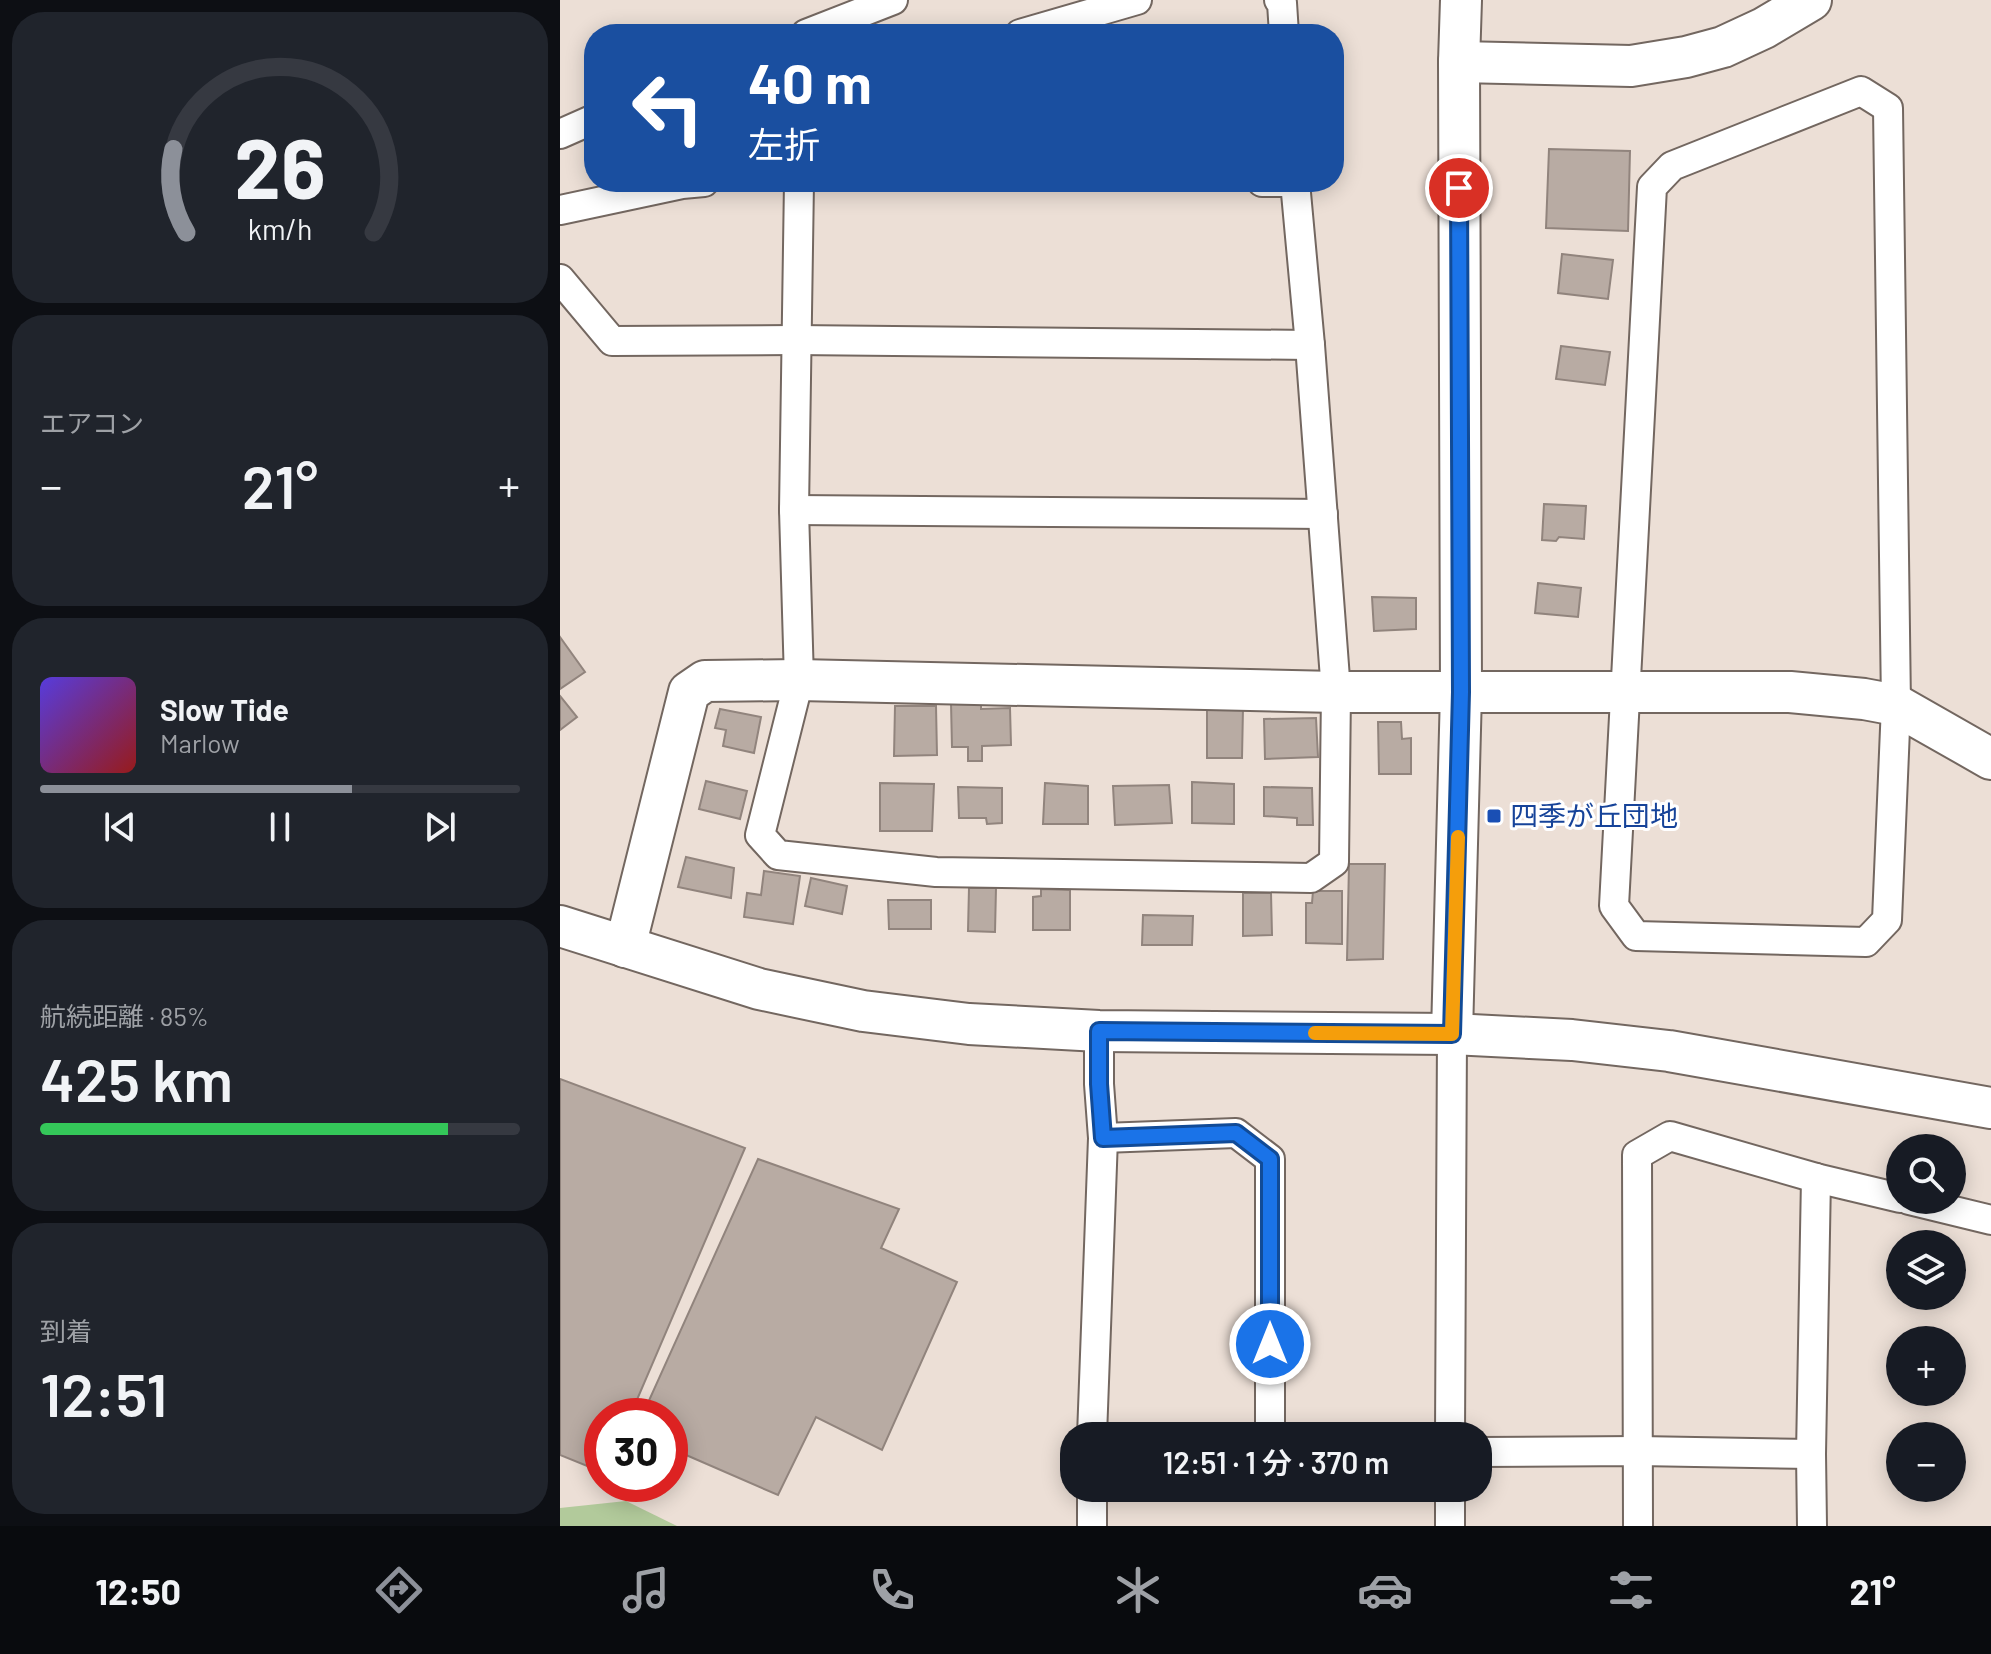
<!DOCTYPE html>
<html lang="ja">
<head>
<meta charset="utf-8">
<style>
	body { margin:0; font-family:Barlow,"Noto Sans JP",sans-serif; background:#20242c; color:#f1f3f6; height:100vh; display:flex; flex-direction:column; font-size:30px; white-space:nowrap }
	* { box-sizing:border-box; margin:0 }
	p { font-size:26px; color:#9ea1a6 }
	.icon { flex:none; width:44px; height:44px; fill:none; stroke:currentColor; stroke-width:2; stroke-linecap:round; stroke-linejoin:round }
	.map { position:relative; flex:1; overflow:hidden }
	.details { display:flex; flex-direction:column; gap:12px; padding:12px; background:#0d0f14; width:560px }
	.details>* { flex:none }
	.banner { position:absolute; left:24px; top:24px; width:760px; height:168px; border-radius:32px; box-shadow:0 4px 20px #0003; background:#1a4fa0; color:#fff; overflow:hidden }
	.controls { position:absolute; left:1326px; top:1134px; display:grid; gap:16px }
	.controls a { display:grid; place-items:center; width:80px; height:80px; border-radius:50%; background:#171b24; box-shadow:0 4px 20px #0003; font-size:40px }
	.speed { position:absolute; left:24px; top:1398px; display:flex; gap:16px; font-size:40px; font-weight:700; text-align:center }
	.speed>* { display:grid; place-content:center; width:104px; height:104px; border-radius:50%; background:#171b24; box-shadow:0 4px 20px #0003; line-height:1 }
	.speed .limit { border:12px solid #d22; background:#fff; color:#111 }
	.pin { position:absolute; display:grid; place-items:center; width:68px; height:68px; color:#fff; margin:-34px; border:4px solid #fff; border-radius:50%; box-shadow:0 2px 8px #0007 }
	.me { position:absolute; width:88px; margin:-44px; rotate:0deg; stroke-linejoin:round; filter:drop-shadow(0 0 6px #0008) }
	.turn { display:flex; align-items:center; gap:28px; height:168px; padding:0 32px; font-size:36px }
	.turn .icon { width:104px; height:104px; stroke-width:2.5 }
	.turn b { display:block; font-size:56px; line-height:68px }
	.big { font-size:60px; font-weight:600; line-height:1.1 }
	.details .tile { flex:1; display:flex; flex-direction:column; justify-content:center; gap:12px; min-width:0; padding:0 28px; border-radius:32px; background:#20242c }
	.details .dial { align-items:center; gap:0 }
	.dial svg { height:208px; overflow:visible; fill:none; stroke:#363941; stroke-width:7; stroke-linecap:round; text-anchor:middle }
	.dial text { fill:#f1f3f6; stroke:none }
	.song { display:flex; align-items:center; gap:24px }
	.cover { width:96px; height:96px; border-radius:12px; background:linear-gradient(135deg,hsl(250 70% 55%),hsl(0 70% 35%)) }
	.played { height:8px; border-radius:4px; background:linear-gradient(90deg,#8c9099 65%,#363941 65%) }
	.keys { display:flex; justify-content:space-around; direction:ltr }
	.heat { display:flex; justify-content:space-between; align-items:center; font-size:44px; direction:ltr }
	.charge { height:12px; border-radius:6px; background:linear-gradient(90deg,#34c759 85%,#363941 0) }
	.trip { position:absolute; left:500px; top:1422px; width:432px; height:80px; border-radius:32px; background:#171b24; box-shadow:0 4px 20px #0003; font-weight:600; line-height:80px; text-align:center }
	.dock { display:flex; height:128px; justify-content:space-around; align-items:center; background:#090b0e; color:#9ea1a6 }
	.dock .icon { width:56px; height:56px }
	.dock .on { color:#8c9099 }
	.dock b { font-size:36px; color:#f1f3f6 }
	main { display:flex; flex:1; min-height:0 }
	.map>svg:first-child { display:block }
</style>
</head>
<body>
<main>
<section class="details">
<div class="tile dial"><svg viewBox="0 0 100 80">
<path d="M14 69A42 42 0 1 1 86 69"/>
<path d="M14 69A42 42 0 0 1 9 37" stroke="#8c9099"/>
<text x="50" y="56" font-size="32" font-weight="700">26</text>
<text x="50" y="72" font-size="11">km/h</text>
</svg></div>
<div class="tile"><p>エアコン</p>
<div class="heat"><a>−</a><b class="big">21°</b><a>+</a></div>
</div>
<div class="tile">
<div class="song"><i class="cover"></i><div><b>Slow Tide</b><p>Marlow</p></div></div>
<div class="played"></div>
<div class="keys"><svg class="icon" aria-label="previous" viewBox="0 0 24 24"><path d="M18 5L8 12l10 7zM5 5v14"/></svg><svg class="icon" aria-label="pause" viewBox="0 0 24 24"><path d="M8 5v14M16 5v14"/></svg><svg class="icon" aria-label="next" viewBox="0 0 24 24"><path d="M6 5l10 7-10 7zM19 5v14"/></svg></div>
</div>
<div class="tile"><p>航続距離 · 85%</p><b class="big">425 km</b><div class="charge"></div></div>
<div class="tile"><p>到着</p><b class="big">12:51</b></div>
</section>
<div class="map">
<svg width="1431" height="1526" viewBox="0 0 1431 1526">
	<rect width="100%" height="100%" fill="#ecdfd6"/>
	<polygon fill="#b2ca9b" points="66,1501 117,1526 0,1526 0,1508"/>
	<g fill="#b8aba3" stroke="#91847d" stroke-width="2">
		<polygon points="989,149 1070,151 1068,231 986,228"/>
		<polygon points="1002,254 1053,260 1048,299 998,293"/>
		<polygon points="1001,346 1050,352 1045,385 996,379"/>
		<polygon points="984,504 1026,506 1024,539 999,537 996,541 982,540"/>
		<polygon points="978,583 1021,588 1018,617 975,613"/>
		<polygon points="812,597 856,598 856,629 814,631"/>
		<polygon points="0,637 25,672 0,689"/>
		<polygon points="0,696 17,717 0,730"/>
		<polygon points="421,702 421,709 450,708 451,745 422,746 422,761 408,761 408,747 392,747 391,703"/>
		<polygon points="335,706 376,706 377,755 334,756"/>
		<polygon points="647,707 683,708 682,758 647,758"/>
		<polygon points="160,709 201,717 194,753 163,746 166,730 155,728"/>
		<polygon points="756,718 758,757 705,759 704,719"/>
		<polygon points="818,722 841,722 842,739 851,738 851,774 819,774"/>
		<polygon points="146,781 187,791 180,819 139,809"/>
		<polygon points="632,782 674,784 674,824 632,823"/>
		<polygon points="320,783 374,784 372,831 320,831"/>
		<polygon points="485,783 528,786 528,824 483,824"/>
		<polygon points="609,785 612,823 555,825 553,786"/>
		<polygon points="398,787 442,788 442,823 427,824 426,818 399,818"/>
		<polygon points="704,787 752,788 753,825 737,825 737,818 704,816"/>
		<polygon points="126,857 174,868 171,898 118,887"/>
		<polygon points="789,864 825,864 823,959 787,960"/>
		<polygon points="204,871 240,876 233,924 184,917 187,893 201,895"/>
		<polygon points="251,878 287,886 282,914 245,906"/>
		<polygon points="409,888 436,888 435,932 408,931"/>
		<polygon points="481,889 510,890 510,930 473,930 473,897 481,896"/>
		<polygon points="753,891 782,891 782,944 746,943 746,903 752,903"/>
		<polygon points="683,893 711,893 712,935 683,936"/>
		<polygon points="328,900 371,900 371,929 329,929"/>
		<polygon points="583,915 633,916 632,945 582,945"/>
		<polygon points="0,1079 185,1148 70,1416 42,1416 42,1472 0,1455"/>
		<polygon points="198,1159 339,1209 321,1248 397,1282 322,1450 256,1417 218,1495 110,1448 110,1416 82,1416"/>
	</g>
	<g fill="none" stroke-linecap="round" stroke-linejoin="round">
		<g stroke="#736760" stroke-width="32">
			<g id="street">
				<polyline points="719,0 722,3 724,34"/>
				<polyline points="246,34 333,0"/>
				<polyline points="460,34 577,0"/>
				<polygon points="1301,91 1328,108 1336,705 1327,920 1306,942 1076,936 1054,906 1092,187 1112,166"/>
				<polyline points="0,134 34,119"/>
				<polyline points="239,182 234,510 239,680 200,835 218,855 376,872 751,878 774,862 776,692 750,345 735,182"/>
				<polyline points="702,182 735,182"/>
				<polyline points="0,210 122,184 144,182"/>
				<polyline points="0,279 52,341 235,340 750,345"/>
				<polyline points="234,510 763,514"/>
				<polyline points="543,1138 676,1133 710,1159 710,1436"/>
				<polyline points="1349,1200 1431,1220"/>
				<polyline points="532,1436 543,1138 539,1084 539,1031"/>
				<polyline points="890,1436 892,1034"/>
				<polyline points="918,1452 1079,1451 1251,1454"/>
				<polyline points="532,1488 532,1526"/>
				<polyline points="890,1526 890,1488"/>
				<polyline points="1078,1526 1077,1155 1110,1136 1256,1178 1340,1198"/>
				<polyline points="1252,1526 1251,1454 1256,1178"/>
			</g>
		</g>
		<g stroke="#736760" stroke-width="44">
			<g id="secondary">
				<polyline points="899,62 1071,66 1126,57 1163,47 1204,28 1251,0"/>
				<polyline points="0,926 199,989 303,1011 409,1024 539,1031 892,1034 1012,1040 1109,1051 1431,1108"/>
				<polyline points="65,947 129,692 145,681 239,680 776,692 1230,692 1304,699 1336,705 1431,759"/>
				<polyline points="892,1034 901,692 899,62 901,0"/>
			</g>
		</g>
		<use href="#street" stroke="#fff" stroke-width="28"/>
		<use href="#secondary" stroke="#fff" stroke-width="40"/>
	</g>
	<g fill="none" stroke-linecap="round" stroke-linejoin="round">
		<g stroke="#114b97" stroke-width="20">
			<polyline id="route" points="710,1344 710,1159 676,1133 543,1138 539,1084 539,1031 892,1034 901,692 899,188"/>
		</g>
		<use href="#route" stroke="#1a73e8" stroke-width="14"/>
		<polyline stroke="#f59e0b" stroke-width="14" points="755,1033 892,1034 898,837"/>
	</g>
	<rect fill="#1a4fb4" stroke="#fff" stroke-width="3" x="926" y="808" width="16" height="16" rx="4"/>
	<g text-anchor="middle" stroke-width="6" stroke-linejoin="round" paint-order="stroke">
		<g font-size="28" fill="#164399" stroke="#fff" text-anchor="start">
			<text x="950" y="826">四季が丘団地</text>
		</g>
	</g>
</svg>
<div class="controls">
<a><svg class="icon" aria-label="search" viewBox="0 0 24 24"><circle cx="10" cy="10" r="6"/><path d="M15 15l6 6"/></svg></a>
<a><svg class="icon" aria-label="layers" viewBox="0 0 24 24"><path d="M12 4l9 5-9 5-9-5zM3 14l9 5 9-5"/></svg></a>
<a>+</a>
<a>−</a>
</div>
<div class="speed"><div class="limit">30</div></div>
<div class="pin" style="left:899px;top:188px;background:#d93025"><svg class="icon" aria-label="arrive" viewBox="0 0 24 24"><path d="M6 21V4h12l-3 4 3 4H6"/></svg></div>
<svg class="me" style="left:710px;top:1344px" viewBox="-20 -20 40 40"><circle r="17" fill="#1a73e8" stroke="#fff" stroke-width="3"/><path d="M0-11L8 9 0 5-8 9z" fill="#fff"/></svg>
<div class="trip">12:51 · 1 分 · 370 m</div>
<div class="banner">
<div class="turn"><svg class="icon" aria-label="left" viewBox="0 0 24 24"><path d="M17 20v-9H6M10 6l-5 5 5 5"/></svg><div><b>40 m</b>左折</div></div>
</div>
</div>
</main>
<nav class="dock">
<b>12:50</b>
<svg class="icon on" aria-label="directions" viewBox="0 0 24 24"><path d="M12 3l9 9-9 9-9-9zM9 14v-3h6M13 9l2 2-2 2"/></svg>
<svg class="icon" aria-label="music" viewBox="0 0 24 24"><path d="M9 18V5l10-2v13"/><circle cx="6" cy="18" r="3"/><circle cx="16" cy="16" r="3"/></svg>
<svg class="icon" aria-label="phone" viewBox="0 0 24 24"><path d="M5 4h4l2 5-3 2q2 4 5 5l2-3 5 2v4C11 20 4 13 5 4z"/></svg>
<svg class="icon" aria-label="climate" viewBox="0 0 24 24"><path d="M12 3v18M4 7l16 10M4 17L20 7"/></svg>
<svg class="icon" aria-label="car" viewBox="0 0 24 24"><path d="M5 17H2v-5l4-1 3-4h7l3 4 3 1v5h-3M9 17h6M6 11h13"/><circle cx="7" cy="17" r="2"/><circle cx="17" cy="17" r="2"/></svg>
<svg class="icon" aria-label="filters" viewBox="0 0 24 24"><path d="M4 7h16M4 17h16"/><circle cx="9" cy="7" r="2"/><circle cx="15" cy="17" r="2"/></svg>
<b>21°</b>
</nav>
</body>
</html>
